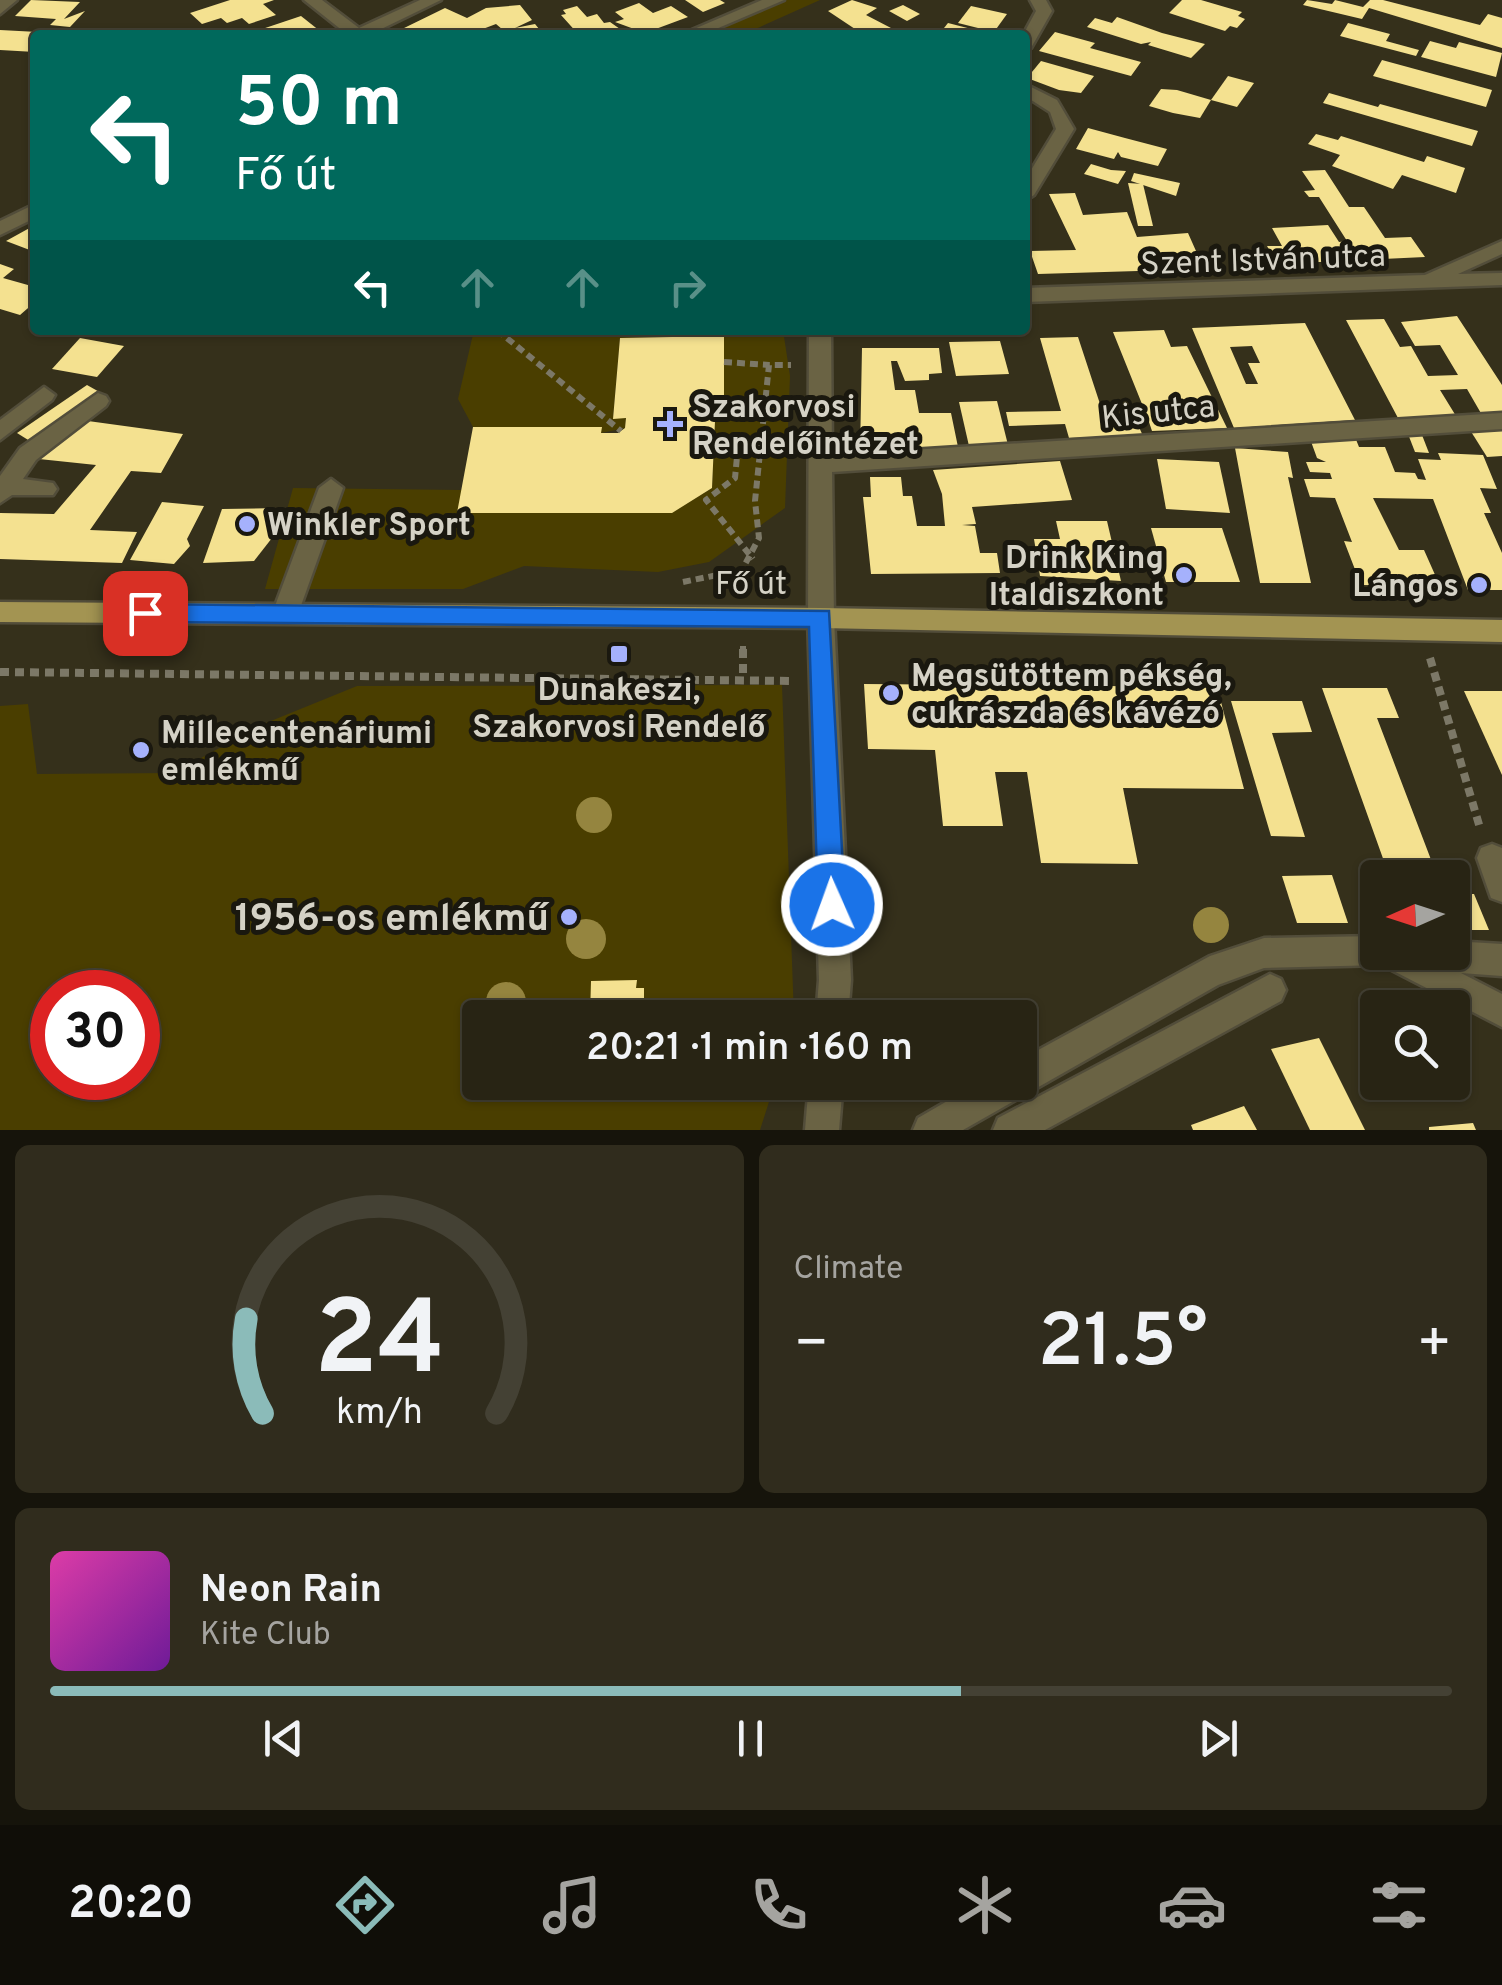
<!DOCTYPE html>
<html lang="en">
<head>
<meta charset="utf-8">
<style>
	body { margin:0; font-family:Overpass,sans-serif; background:#302c1d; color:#f1f3f6; height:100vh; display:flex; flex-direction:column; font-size:38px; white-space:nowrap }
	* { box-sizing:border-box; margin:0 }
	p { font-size:32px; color:#a5a4a0 }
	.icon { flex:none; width:55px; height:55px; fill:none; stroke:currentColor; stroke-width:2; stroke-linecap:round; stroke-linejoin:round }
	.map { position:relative; height:1130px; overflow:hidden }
	.panel { display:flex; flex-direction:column; gap:15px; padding:15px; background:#16140b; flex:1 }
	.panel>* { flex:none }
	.top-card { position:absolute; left:30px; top:30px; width:1000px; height:305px; border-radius:10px; box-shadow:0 2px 8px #0004,0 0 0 2px #444134; background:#00695c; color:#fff; overflow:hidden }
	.needle { width:65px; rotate:267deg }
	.buttons { position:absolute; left:1360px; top:860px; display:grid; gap:20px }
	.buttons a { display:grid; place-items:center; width:110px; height:110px; border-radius:10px; background:#282414; box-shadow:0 2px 8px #0004,0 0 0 2px #444134; font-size:50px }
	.speed { position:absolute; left:30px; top:970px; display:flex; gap:20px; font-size:50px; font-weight:700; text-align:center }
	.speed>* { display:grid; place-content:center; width:130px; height:130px; border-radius:50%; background:#282414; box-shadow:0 2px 8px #0004,0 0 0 2px #444134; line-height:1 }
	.speed .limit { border:15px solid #d22; background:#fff; color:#111 }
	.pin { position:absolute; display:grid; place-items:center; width:85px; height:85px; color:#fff; margin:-42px; border-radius:20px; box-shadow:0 5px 15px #0006 }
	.me { position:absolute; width:110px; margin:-55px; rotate:358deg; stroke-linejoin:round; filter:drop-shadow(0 0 8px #0008) }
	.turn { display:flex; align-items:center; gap:35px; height:210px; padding:0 40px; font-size:45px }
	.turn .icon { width:130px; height:130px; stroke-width:2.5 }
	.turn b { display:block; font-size:70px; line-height:85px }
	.lanes { display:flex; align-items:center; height:95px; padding:0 40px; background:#0003; justify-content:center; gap:50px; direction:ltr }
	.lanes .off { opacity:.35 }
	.big { font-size:75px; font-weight:600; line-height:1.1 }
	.panel .widget { flex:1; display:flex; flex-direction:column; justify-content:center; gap:15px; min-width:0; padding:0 35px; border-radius:15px; background:#302c1d }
	.panel .dial { align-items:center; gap:0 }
	.dial svg { height:260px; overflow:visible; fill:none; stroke:#444134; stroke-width:7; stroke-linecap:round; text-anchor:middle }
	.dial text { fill:#f1f3f6; stroke:none }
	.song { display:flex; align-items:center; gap:30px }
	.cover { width:120px; height:120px; border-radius:15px; background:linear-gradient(135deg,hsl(320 70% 55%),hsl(280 70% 35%)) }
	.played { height:10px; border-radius:5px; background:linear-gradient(90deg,#8bbbb9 65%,#444134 65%) }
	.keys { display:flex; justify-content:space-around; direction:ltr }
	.heat { display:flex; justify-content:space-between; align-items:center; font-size:55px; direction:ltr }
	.panel .tiles { flex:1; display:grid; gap:15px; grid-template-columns:1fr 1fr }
	.widget:last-child { grid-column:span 2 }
	.trip { position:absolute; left:462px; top:1000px; width:575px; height:100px; border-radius:10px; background:#282414; box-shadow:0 2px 8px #0004,0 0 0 2px #444134; font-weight:600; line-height:100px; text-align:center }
	.tabs { display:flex; height:160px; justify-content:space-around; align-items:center; background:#100e08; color:#a5a4a0 }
	.tabs .icon { width:70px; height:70px }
	.tabs .on { color:#8bbbb9 }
	.tabs b { font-size:45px; color:#f1f3f6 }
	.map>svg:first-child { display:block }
</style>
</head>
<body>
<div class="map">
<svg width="1502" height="1130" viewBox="0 0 1502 1130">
	<rect width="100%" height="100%" fill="#35301b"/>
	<g fill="#4a3e00" fill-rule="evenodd">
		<polygon points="787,0 820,0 742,35 693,35"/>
		<polygon points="474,330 783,330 790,376 785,508 709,562 658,572 524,566 463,589 265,589 293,488 462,490 458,513 671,513 712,488 715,421 724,417 724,336 620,338 613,418 626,418 625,428 601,433 601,427 473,427 458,399"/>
		<path d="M782 685 794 1017 480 1018V1082L775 1083 760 1130H0V706L28 704 37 774 174 773 261 725 357 686ZM52 992H138V1078H52Z"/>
	</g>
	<g fill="#f4e190" fill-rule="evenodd">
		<polygon points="31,0 80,2 64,19 85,11 70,27 50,25 56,19 15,16"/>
		<polygon points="230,0 274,0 263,4 276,15 249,24 242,18 227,23 221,18 202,24 190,13"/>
		<polygon points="685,0 720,0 725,3 703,12"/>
		<polygon points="852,0 877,8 866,15 891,28 864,35 828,11"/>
		<polygon points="1182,0 1201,0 1242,12 1238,16 1245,19 1237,28 1230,26 1225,31 1169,13"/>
		<polygon points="1307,0 1332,4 1335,0 1363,7 1370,0 1383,0 1480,25 1488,14 1502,18 1502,48 1369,8 1362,19 1303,5"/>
		<polygon points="639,3 653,13 671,6 688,17 645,33 615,22 624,19 615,12"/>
		<polygon points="520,5 532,20 515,28 535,24 544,35 509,35 496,24 467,35 411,35 400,30 445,8 467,18 486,8"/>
		<polygon points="903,5 920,14 907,21 889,11"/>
		<polygon points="577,6 587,17 597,14 604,23 610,22 620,29 615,32 619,35 579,35 561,15 566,14 563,10"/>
		<polygon points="971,6 1007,14 994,32 958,23"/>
		<polygon points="301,16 325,35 247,35 247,34"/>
		<polygon points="1117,17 1162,33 1205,44 1191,58 1148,45 1151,42 1141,44 1087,27 1095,18 1112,23"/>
		<polygon points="948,23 991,34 991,35 960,35 944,28"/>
		<polygon points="1348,23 1390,34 1386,41 1419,50 1416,56 1340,36"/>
		<polygon points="0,30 38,32 29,41 35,42 35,52 0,50"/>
		<polygon points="1055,32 1095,43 1090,48 1141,62 1131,76 1039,51"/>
		<polygon points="1430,41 1456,48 1459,42 1502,53 1496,77 1421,57"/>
		<polygon points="1382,60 1492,90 1486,107 1373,76"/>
		<polygon points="1041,61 1094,76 1081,93 1059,90 1027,78"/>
		<polygon points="1228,76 1254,83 1237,107 1211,100"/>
		<polygon points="1161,89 1177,90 1211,100 1200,118 1173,113 1149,106"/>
		<polygon points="1329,93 1378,107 1380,104 1478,131 1472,146 1323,103"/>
		<polygon points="1088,128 1125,138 1167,149 1158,166 1121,157 1118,152 1114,159 1076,149"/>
		<polygon points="1316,134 1338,140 1341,136 1424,162 1427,156 1465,168 1456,193 1402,175 1393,189 1332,166 1340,155 1308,144"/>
		<polygon points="1091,164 1111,170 1126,171 1118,184 1084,174"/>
		<polygon points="1325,170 1349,207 1364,207 1385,238 1411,237 1425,257 1277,264 1267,246 1282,246 1272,228 1328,225 1339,242 1347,241 1319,197 1309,197 1304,191 1315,190 1302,171"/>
		<polygon points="1134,173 1180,183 1176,196 1131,181"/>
		<polygon points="1128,183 1143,184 1153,226 1138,226"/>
		<polygon points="1075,193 1083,215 1127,212 1137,237 1188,233 1204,269 1038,274 1030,251 1076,250 1049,194"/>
		<polygon points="35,225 35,252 6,241"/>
		<polygon points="0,264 14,269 3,278 35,287 35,302 20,315 0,309"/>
		<polygon points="1457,316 1502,385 1502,415 1482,415 1467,389 1440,390 1456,416 1398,418 1346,320 1384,319 1400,347 1411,346 1428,376 1458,375 1440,345 1415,346 1401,322"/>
		<path d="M1305 323 1355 420 1234 428 1192 328ZM1252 346 1260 363H1248L1258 384H1246L1230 347Z"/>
		<polygon points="1164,330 1171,347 1187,346 1227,428 1152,431 1149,422 1124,422 1118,405 1142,404 1113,332"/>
		<polygon points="724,336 724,417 715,421 712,488 672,513 457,513 473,427 602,427 601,433 618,433 625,428 626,418 613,419 620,338"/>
		<polygon points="1078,337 1101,407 1114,407 1121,427 1139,427 1143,436 1069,438 1065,424 1009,426 1006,412 1061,411 1040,338"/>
		<polygon points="80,338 124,346 97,377 52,369"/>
		<polygon points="1000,341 1009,374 956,376 949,342"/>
		<polygon points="862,348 939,348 942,373 929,374 929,380 905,381 897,361 891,361 895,390 915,390 919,413 951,413 958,447 860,453"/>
		<polygon points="87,385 103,394 33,443 17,433"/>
		<polygon points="997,401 1008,445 969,446 959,402"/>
		<polygon points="88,421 183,434 161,473 131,471 90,530 137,532 122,563 0,559 0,513 54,514 96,465 39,459"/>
		<polygon points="1502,429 1502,456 1487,457 1470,430"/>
		<polygon points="1408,434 1422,435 1429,453 1415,452"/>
		<polygon points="1309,436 1355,437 1359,447 1385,447 1395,472 1415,473 1418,479 1426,480 1418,459 1441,460 1438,453 1483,455 1497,489 1480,488 1491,513 1484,513 1502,553 1502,590 1468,590 1433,499 1373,498 1399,550 1424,550 1440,586 1361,585 1344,541 1352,542 1335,498 1310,497 1304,479 1332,479 1330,473 1310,472 1306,462 1326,462 1317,458"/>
		<polygon points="1235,448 1288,452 1293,478 1288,477 1311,583 1260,583"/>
		<polygon points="1157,459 1219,462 1230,513 1166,509"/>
		<polygon points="1060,461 1072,500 972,507 976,524 962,525 975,526 980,553 997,553 1000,573 871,574 863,497 871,497 870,477 901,477 903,496 912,496 917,526 945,526 942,494 933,470"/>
		<polygon points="162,502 204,506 187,539 190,546 174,564 130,560"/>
		<polygon points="281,508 272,538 254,561 203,563 222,509"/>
		<polygon points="1056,521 1107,521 1121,581 1040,576 1034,539 1060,539"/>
		<polygon points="1151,528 1222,528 1240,582 1166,582"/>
		<polygon points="864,684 1217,687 1244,789 1123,788 1138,864 1041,863 1027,772 995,772 1003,826 943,826 935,750 868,749"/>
		<polygon points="1322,688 1387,688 1399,718 1377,718 1438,878 1390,878"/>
		<polygon points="1464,691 1502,691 1502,775"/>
		<polygon points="1231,701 1302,701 1312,732 1272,733 1305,837 1271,836"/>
		<polygon points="1332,875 1348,923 1297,923 1282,876"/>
		<polygon points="1452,894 1474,894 1489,930 1452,930"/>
		<polygon points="637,980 636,988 644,988 644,1004 635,1005 635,1014 590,1016 591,981"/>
		<polygon points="1319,1038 1365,1130 1310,1130 1271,1049"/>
		<polygon points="1244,1106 1257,1130 1193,1130 1191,1125"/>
		<polygon points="1473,1123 1476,1130 1429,1130 1429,1127"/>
	</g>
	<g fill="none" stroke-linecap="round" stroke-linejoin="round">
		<g stroke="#524d3a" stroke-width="5">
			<g id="minor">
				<polygon points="0,0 17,0 0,14"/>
				<polygon points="304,0 322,0 359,28 420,0 441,0 369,35 348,35"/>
				<polygon points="762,0 784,0 702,35 680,35"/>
				<polygon points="1030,0 1046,0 1052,11 1031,48 1025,50 1023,35 1036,11"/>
				<polygon points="1025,84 1057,100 1074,129 1034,195 1025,201 1025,180 1056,129 1050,112 1025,96"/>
				<polygon points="35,204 35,218 0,235 0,221"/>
				<polygon points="1502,241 1502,254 1458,274 1502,273 1502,285 1025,302 1025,288 1425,275"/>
				<polygon points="809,330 831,330 832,455 1502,413 1502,429 832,472 834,618 851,980 848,1018 816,1018 819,980 808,618"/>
				<polygon points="44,387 55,395 52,400 0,440 0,420"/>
				<polygon points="98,393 106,396 109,401 106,406 36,460 23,479 53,483 57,489 53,495 12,495 0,503 0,476 20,448"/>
				<polygon points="331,479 343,488 298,614 294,621 276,621 272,614 319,488"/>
				<polygon points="1492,844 1502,848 1502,902 1491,898 1477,858 1481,848"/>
				<polygon points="1378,936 1378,952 1452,952 1452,941 1502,944 1502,976 1461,973 1502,994 1502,1027 1382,965 1264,968 1218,985 963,1130 913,1130 918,1118 980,1082 1020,1082 1020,1060 1210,956 1264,938"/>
				<polygon points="1270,974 1281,979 1286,990 1281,1001 1045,1130 993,1130 998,1118"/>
				<polygon points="809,1082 843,1082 839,1130 805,1130"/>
			</g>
		</g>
		<g stroke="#524d3a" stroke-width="5">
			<polygon id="major" points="0,602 821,608 1502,620 1502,642 821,628 0,622"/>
		</g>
		<g stroke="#7c7867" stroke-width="6" stroke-dasharray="8 5" stroke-linecap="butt">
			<polyline points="497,330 621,431"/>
			<polyline points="724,362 769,365"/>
			<polyline points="738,446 735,478 706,500 753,559"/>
			<polyline points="714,449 761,444"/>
			<polyline points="683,582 742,570"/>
			<polyline points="743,588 742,570 759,538 755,501 769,365 791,365"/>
			<polyline points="743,646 743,651"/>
		</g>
		<g stroke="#7c7867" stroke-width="8" stroke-dasharray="9 6" stroke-linecap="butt">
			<polyline points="743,649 743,679"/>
			<polyline points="1430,658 1480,828"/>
			<polyline points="0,672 794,681"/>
		</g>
		<use href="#minor" fill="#6a6344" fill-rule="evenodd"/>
		<use href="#major" fill="#a39452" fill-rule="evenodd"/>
	</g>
	<g fill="#95853f">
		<circle cx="594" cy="815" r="18"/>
		<circle cx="1211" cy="925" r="18"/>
		<circle cx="586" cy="939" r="20"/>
		<circle cx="506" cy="1002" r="20"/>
	</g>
	<polygon fill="#1a73e8" stroke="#114b97" stroke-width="2.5" points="145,604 829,611 845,905 841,915 832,919 822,915 818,905 809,627 145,622 133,613"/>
	<g fill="#a5b1fc" stroke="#1a180f" stroke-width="4">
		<path d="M665 409h10v10h10v10h-10v10h-10v-10h-10v-10h10z"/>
		<circle cx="247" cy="524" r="10"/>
		<circle cx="1184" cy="575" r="10"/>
		<circle cx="1479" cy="585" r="10"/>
		<rect x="609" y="644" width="20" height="20" rx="5"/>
		<circle cx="891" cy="693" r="10"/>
		<circle cx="141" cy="750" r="10"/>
		<circle cx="569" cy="917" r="10"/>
	</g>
	<g text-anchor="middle" stroke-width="10" stroke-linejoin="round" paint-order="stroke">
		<g font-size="32" fill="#d5d2c6" stroke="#1a180f">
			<text transform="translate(1263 259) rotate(-2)" y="11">Szent István utca</text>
			<text transform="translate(1158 411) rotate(-6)" y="11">Kis utca</text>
			<text x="751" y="594">Fő út</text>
		</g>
		<g font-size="32" font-weight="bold" fill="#d5d2c6" stroke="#1a180f" text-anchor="start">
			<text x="692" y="417">Szakorvosi<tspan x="692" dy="37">Rendelőintézet</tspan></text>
			<text x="267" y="535">Winkler Sport</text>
			<text x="1164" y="568" text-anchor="end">Drink King<tspan x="1164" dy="37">Italdiszkont</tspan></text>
			<text x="1459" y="596" text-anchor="end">Lángos</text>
			<text x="911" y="686">Megsütöttem pékség,<tspan x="911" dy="37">cukrászda és kávézó</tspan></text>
			<text x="619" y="700" text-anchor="middle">Dunakeszi,<tspan x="619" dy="37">Szakorvosi Rendelő</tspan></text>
			<text x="161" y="743">Millecentenáriumi<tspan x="161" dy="37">emlékmű</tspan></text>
		</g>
		<g font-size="38" font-weight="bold" fill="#d5d2c6" stroke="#1a180f" text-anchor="end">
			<text x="549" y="930">1956-os emlékmű</text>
		</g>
	</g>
</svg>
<div class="buttons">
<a><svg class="needle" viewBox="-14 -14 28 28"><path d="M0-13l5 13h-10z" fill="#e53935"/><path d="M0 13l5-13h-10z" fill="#a5a4a0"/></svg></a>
<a><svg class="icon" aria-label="search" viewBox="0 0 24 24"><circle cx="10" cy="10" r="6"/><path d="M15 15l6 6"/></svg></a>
</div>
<div class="speed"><div class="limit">30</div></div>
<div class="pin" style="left:145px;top:613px;background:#d93025"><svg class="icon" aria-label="arrive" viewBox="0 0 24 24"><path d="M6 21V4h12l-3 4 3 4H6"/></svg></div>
<svg class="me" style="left:832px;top:905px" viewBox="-20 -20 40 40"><circle r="17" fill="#1a73e8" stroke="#fff" stroke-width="3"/><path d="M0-11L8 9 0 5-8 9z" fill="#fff"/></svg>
<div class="trip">20:21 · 1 min · 160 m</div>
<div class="top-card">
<div class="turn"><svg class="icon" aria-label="left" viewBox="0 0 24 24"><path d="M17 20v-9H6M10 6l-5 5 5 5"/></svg><div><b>50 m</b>Fő út</div></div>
<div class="lanes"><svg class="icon" aria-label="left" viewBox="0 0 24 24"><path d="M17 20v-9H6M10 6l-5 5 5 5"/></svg><svg class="icon off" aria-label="ahead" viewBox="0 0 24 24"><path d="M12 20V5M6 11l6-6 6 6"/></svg><svg class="icon off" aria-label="ahead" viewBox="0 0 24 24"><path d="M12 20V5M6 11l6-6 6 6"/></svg><svg class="icon off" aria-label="right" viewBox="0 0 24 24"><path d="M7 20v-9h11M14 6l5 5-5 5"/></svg></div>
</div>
</div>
<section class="panel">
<div class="tiles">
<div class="widget dial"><svg viewBox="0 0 100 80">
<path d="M14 69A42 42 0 1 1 86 69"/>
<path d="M14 69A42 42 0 0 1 9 40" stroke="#8bbbb9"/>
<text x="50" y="56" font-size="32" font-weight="700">24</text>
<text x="50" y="72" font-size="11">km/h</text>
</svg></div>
<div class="widget"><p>Climate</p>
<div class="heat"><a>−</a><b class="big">21.5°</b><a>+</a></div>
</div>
<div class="widget">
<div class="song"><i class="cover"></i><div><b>Neon Rain</b><p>Kite Club</p></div></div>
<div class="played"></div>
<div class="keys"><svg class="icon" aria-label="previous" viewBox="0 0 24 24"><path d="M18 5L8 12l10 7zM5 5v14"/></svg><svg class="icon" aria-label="pause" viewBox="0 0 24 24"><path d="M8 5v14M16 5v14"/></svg><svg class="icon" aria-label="next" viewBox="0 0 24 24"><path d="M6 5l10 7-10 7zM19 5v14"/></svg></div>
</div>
</div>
</section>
<nav class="tabs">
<b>20:20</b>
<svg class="icon on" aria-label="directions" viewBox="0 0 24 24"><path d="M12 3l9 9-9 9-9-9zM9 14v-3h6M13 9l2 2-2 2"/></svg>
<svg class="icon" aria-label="music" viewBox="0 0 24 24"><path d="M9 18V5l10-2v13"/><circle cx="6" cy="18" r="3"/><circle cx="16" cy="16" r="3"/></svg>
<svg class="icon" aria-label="phone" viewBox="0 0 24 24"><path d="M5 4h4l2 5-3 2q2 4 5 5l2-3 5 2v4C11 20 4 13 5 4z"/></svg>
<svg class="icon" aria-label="climate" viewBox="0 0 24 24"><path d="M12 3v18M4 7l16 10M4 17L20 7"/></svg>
<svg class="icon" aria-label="car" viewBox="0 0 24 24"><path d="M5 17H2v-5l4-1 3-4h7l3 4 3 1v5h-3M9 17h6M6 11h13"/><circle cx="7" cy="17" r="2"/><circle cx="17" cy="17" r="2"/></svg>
<svg class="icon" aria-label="filters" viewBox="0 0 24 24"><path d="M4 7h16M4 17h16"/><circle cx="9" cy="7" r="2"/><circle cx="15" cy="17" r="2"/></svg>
</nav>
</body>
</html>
